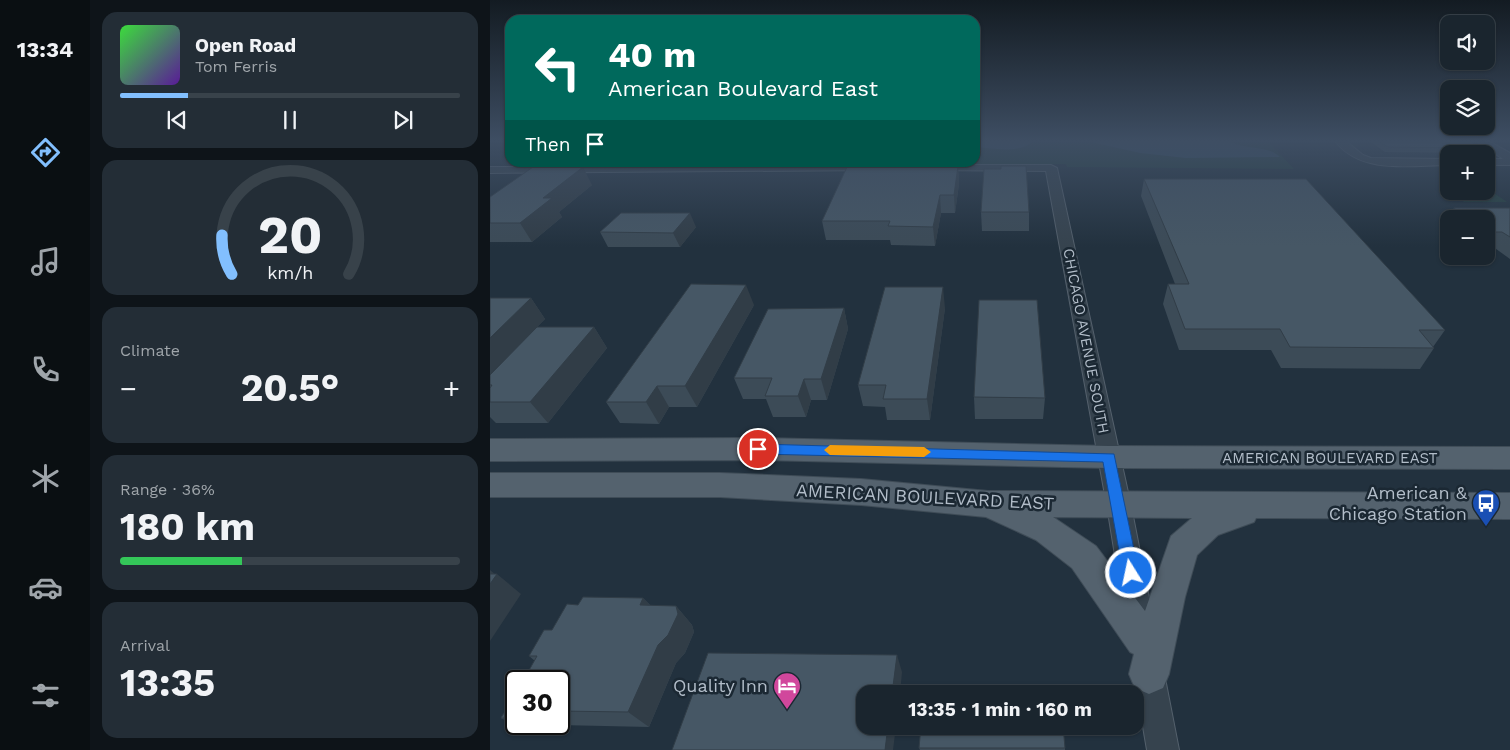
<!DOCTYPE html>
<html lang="en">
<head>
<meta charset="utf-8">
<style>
	body { margin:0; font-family:"Work Sans",sans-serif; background:#232d36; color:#f1f3f6; height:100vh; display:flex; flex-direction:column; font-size:19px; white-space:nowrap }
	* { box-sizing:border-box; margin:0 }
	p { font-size:16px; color:#9fa5aa }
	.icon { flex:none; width:28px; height:28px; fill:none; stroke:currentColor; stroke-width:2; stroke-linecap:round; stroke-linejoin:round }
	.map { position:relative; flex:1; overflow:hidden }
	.panel { display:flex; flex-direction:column; gap:12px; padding:12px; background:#0e1419; width:400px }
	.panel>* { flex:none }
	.hud { position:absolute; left:15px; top:15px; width:475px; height:152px; border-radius:15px; box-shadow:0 1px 4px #0004,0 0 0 1px #38424a; background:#00695c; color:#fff; overflow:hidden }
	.fabs { position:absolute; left:950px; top:15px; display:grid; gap:10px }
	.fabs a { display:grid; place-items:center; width:55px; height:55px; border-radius:10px; background:#1a252e; box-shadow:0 1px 4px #0004,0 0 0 1px #38424a; font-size:25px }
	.speed { position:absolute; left:15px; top:670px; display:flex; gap:10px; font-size:25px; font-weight:700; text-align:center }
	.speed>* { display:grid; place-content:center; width:65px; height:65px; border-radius:50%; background:#1a252e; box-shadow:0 1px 4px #0004,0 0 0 1px #38424a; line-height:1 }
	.speed .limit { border:2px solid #111; border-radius:8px; background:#fff; color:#111 }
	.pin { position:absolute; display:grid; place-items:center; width:42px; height:42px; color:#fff; margin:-21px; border:2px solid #fff; border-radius:50%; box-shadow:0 1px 5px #0007 }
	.me { position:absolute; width:55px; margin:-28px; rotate:350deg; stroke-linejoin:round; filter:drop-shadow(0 0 4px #0008) }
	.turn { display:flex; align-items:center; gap:18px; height:105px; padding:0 20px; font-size:22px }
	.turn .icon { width:65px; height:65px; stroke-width:2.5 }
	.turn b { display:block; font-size:35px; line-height:42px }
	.then { display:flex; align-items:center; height:48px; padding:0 20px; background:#0003; gap:10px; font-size:19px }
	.big { font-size:38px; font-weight:700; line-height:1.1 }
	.panel .tile { flex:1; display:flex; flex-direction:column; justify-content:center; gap:8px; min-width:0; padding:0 18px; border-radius:15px; background:#232d36 }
	.panel .dial { align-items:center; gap:0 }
	.dial svg { height:130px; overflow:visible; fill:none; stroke:#38424a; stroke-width:7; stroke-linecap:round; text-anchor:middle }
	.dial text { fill:#f1f3f6; stroke:none }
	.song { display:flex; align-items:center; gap:15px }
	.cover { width:60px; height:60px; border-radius:8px; background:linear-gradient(135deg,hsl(120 70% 55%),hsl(270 70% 35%)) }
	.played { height:5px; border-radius:2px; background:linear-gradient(90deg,#82bffe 20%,#38424a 20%) }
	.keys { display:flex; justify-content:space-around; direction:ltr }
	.heat { display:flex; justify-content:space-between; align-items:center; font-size:28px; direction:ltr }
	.charge { height:8px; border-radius:4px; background:linear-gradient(90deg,#34c759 36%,#38424a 0) }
	.trip { position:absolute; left:366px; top:685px; width:288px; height:50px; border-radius:15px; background:#1a252e; box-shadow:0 1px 4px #0004,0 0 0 1px #38424a; font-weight:700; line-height:50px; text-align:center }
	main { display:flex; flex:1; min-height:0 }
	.dock { display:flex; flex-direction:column; width:90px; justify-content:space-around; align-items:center; background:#0a0f12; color:#9fa5aa }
	.dock .icon { width:35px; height:35px }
	.dock .selected { color:#82bffe }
	.dock b { font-size:22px; color:#f1f3f6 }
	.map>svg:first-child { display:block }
</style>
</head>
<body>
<main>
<nav class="dock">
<b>13:34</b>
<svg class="icon selected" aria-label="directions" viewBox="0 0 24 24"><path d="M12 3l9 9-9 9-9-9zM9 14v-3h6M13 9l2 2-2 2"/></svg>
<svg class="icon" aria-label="music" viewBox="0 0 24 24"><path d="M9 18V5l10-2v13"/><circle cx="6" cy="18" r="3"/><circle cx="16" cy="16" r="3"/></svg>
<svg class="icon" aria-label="phone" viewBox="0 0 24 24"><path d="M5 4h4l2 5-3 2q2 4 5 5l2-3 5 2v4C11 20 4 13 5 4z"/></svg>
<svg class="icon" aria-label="climate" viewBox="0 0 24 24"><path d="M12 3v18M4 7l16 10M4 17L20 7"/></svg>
<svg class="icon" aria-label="car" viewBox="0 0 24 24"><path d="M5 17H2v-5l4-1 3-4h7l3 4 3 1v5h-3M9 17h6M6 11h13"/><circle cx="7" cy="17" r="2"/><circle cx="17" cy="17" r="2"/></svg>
<svg class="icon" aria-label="filters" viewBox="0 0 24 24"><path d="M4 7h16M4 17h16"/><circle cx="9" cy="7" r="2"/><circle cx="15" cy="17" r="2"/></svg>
</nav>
<section class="panel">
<div class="tile">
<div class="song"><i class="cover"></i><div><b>Open Road</b><p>Tom Ferris</p></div></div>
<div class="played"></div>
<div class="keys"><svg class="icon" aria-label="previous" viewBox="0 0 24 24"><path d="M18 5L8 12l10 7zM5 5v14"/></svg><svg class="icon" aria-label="pause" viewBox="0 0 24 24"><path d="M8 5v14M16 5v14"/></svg><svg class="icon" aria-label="next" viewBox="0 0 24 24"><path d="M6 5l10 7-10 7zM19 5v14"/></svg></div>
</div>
<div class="tile dial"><svg viewBox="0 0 100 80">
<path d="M14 69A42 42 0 1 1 86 69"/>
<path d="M14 69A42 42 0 0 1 8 45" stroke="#82bffe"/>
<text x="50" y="56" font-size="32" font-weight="700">20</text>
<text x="50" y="72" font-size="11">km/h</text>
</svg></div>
<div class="tile"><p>Climate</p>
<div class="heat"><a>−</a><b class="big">20.5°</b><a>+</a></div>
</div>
<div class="tile"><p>Range · 36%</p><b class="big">180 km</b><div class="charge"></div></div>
<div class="tile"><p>Arrival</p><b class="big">13:35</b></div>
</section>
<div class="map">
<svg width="1020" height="750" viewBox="0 0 1020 750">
	<rect width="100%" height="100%" fill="#22313e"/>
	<g fill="#243f3f">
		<polygon points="485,142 779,142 804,169 577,167 576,164 333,164 485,162"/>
		<polygon points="963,193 1004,193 1017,202 974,202"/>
	</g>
	<g fill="#354f67">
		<path d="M485 142H542C529 154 501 148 485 147Z"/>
		<path d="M601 142H741C756 150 778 145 790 157L696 158 650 153Z"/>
	</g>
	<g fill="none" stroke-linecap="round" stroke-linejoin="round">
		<g stroke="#54606c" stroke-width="2">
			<g id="minor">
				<path d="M846 142H857L873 155 881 158 959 159V165C921 165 872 175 846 142Z"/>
				<polygon points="988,142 1000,142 1020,153 1020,165 996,165 996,159 1013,159"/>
				<polygon points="380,165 386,168 384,170 0,173 0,167"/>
				<polygon points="443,165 561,165 567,168 641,506 664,623 660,633 650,637 640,633 636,623 617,506 556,171 439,170 437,168"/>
				<polygon points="658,653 668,658 673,668 689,750 657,750 643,668 648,658"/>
			</g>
		</g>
		<g stroke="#3f4c57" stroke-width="2">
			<g id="major">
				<polygon points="268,438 619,446 1020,447 1020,469 619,468 268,460 0,461 0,439"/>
				<path d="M0 473H230L371 479 498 491 1020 493V519L766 518 764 522 728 535 707 555 695 597 679 674 673 688 659 694 645 688 639 674 644 654 640 652 582 568 546 540 496 517 371 505 230 497H0ZM563 517 702 518 681 536 655 611 606 546Z"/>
			</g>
		</g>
		<use href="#minor" fill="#36434e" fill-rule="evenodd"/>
		<use href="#major" fill="#54626e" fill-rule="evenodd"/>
	</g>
	<g fill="#3c4b57">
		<polygon points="881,142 981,142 989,148 986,153 895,152"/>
		<polygon points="468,166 469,184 465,213 451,213 445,246 401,245 400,240 336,240 332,221"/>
		<polygon points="654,179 955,330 943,347 944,348 930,369 791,368 781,350 689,350 673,304 678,284 685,284 651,196"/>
		<polygon points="102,185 69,212 72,217 42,242 0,242 0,197"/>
		<polygon points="964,208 1020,208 1020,259 1002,246 996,246 996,219 959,219 959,224 956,222"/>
		<polygon points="491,212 539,212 539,231 492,231"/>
		<polygon points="206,227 190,247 118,247 110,232"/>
		<polygon points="0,298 41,298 55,319 47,327 104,327 117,348 58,423 6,423 0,417"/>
		<polygon points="264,305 207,407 179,407 169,424 130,423 116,402"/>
		<polygon points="354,308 358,329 337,400 321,400 316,417 283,417 276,399 253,399 244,378"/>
		<polygon points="455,308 440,420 397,420 395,407 373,406 368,385"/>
		<polygon points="484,397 555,398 553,419 485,419"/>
		<polygon points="153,598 161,606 186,606 202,625 204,632 195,653 186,663 159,727 69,725 67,729 60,732 39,733 11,718 26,692 26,724 69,724 69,681 39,656 62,630 88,605"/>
		<polygon points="429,748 575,748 575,750 430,750"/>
	</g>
	<g fill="#313d47">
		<polygon points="468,166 469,184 465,213 464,195"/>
		<polygon points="93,167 102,185 69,212 72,217 42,242 30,223 53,198"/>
		<polygon points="450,195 451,213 445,246 443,227"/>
		<polygon points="200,213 206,227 190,247 183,233"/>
		<polygon points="256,285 264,305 207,407 195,386"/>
		<polygon points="453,287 455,308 440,420 437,399"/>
		<polygon points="41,298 55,319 0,376 0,338"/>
		<polygon points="354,308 358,329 337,400 331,379"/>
		<polygon points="104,327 117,348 58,423 40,402"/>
		<polygon points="314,379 321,400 316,417 308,396"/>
		<polygon points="167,386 179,407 169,424 156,402"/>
		<polygon points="0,570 6,575 7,574 31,594 0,641"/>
		<polygon points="153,598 171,617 150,605"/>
		<polygon points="186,606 202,625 204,632 195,653 186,663 159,727 138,712 168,645"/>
		<polygon points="407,655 412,672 410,694 402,694"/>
		<polygon points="44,724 66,724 69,725 67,729 60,732"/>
		<polygon points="398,726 406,726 403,750 395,750"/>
	</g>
	<g fill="#465765" stroke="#313d47">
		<polygon points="890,142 981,142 989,148 898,147"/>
		<polygon points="468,166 464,195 450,195 443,227 398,226 400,221 332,221 357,167"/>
		<polygon points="511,166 536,166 539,212 491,212 494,169 511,169"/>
		<polygon points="43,167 93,167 53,198 62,198 30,223 0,223 0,197"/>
		<polygon points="654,179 816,179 955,330 929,330 944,348 800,347 790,329 695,329 678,284 699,284"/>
		<polygon points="964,208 1020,208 1020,237 1012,232 996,232 996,219 978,219"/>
		<polygon points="131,213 200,213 183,233 110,232"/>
		<polygon points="201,284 256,285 195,386 167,386 156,402 116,402"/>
		<polygon points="395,287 453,287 437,399 393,399 396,385 368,385"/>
		<polygon points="0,298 41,298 0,338"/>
		<polygon points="489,300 547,300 555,398 484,397"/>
		<polygon points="354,308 331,379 314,379 308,396 275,396 282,378 244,378 278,309"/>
		<polygon points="47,327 104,327 40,402 0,402 0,388 2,385 0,385 0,375"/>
		<polygon points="0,574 7,574 0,584"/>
		<polygon points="93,597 153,598 150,605 186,606 188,614 178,635 168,645 138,712 69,711 69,681 33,681 47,656 39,656 54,630 62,630 77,604 88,605"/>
		<polygon points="218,653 407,655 402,694 375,694 375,726 398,726 395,750 182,750"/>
		<polygon points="26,692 26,718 11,718"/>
		<polygon points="431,726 573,726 575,748 429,748"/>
	</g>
	<linearGradient id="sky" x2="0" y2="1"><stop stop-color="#131b22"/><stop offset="0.57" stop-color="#3e4e63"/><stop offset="1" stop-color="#3e4e63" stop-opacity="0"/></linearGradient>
	<rect width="1020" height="247" fill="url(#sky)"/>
	<polygon fill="#1a73e8" stroke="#114b97" points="268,444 624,454 649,573 647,578 641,580 635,578 633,573 613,462 268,454 262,449"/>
	<polygon fill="#f59e0b" points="340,445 434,447 441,452 434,457 340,455 334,450"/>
	<defs>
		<g id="bus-pin" transform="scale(1.4375)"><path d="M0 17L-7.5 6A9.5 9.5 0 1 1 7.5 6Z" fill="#1a4fb4" stroke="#1b2833"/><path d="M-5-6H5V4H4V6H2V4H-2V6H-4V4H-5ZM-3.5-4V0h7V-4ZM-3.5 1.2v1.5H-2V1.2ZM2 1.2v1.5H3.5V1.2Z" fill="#fff"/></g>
		<g id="hotel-pin" transform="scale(1.4375)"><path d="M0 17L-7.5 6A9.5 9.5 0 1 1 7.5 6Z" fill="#d1479c" stroke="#1b2833"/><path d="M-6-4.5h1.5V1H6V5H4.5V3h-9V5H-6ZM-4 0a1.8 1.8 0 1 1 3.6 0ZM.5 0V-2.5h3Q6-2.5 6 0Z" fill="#fff"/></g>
	</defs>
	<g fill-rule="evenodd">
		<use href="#bus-pin" x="996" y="503"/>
		<use href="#hotel-pin" x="297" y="686"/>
	</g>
	<g text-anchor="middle" stroke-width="5" stroke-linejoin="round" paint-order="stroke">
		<g font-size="15" fill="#b2bdc9" stroke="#1b2833">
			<text transform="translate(596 341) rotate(79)" y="5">CHICAGO AVENUE SOUTH</text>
			<text x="840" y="463">AMERICAN BOULEVARD EAST</text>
		</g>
		<g font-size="18" fill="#b2bdc9" stroke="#1b2833" text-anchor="end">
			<text x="977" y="499">American &amp;<tspan x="977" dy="21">Chicago Station</tspan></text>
			<text x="278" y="692">Quality Inn</text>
		</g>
		<g font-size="18" fill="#b2bdc9" stroke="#1b2833">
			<text transform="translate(435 497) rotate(3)" y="6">AMERICAN BOULEVARD EAST</text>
		</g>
	</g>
</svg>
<div class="fabs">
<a><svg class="icon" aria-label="sound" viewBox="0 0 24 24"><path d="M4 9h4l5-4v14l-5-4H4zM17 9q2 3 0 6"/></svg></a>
<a><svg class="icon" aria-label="layers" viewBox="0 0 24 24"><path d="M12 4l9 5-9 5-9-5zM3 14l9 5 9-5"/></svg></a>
<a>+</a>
<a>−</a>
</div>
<div class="speed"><div class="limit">30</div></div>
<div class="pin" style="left:268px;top:449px;background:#d93025"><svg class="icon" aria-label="arrive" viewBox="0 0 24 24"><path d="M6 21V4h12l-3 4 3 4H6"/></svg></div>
<svg class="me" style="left:641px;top:573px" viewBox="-20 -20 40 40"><circle r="17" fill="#1a73e8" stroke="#fff" stroke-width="3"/><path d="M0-11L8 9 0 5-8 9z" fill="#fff"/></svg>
<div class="trip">13:35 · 1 min · 160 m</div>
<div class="hud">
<div class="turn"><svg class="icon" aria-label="left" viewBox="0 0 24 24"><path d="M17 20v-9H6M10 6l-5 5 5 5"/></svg><div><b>40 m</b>American Boulevard East</div></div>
<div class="then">Then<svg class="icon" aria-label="arrive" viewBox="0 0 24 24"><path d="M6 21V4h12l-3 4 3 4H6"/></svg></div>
</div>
</div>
</main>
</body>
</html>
